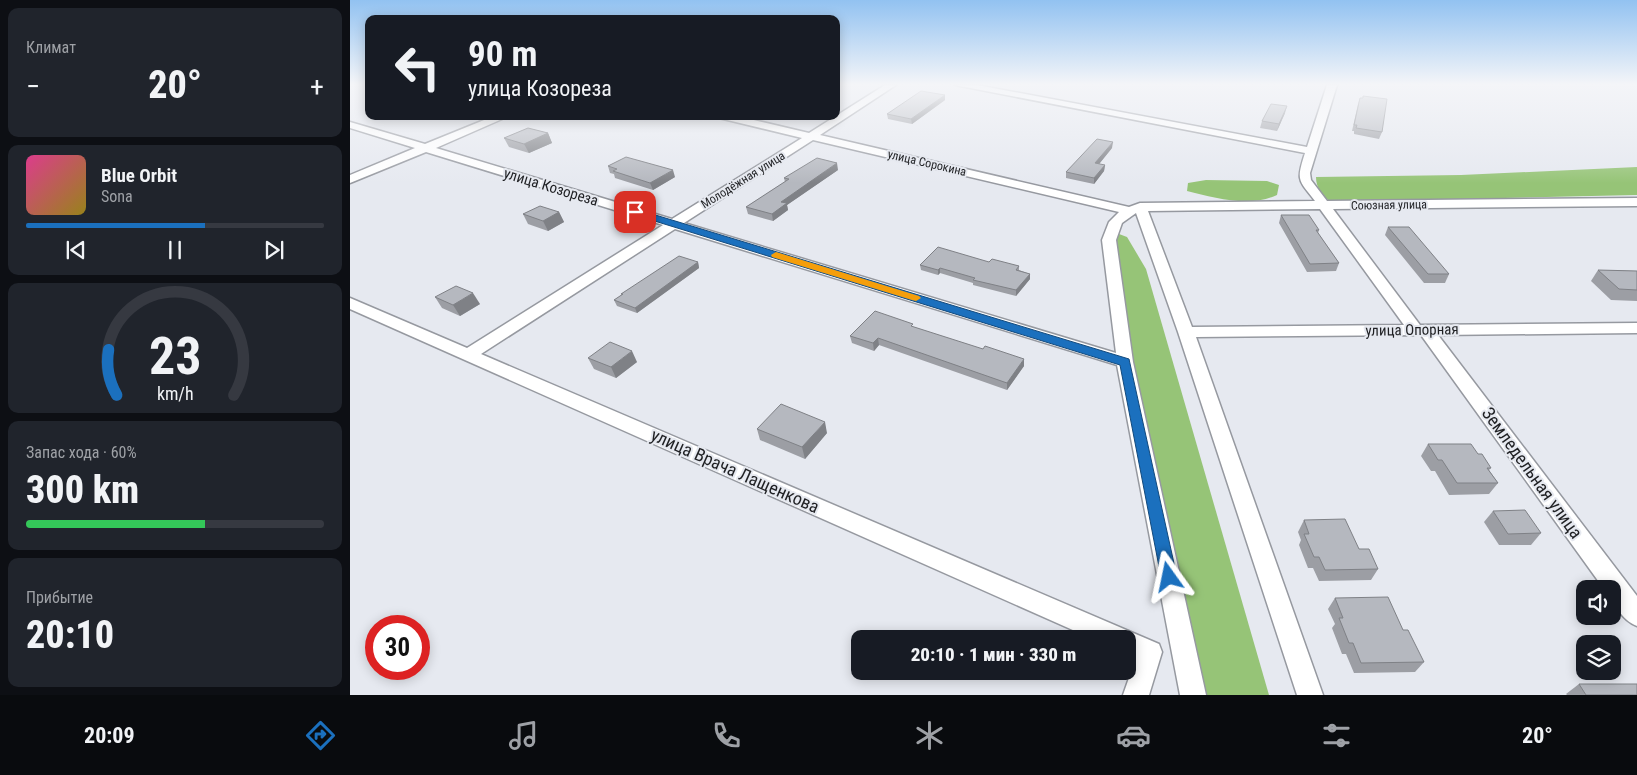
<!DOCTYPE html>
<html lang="ru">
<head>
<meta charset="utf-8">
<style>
	body { margin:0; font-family:"Roboto Condensed",sans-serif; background:#20242c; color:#f1f3f6; height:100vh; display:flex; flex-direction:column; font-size:19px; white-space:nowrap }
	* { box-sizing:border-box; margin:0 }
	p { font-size:16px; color:#9ea1a6 }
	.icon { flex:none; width:28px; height:28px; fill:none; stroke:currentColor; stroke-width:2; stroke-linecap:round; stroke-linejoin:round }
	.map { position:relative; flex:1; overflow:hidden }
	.details { display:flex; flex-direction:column; gap:8px; padding:8px; background:#0d0f14; width:350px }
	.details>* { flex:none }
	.top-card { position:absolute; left:15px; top:15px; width:475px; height:105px; border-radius:10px; box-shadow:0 2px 12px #0003; background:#171b24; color:#f1f3f6; overflow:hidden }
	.controls { position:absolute; left:1226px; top:580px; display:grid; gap:10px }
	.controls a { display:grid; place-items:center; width:45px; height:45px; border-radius:10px; background:#171b24; box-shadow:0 2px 12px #0003; font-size:25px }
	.speed { position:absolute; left:15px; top:615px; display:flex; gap:10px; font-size:25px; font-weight:700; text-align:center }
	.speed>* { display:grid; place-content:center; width:65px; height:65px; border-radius:50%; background:#171b24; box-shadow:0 2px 12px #0003; line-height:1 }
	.speed .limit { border:8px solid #d22; background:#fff; color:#111 }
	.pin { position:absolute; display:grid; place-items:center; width:42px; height:42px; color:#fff; margin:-21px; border-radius:10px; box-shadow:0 2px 8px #0006 }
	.me { position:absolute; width:55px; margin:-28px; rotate:348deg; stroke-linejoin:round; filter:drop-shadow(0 0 4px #0008) }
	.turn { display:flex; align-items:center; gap:18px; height:105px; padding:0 20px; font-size:22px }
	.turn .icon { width:65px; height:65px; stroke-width:2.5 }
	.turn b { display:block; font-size:35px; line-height:42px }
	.big { font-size:38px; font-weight:800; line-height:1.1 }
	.details .widget { flex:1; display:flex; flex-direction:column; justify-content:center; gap:8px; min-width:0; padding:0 18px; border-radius:10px; background:#20242c }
	.details .dial { align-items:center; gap:0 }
	.dial svg { height:130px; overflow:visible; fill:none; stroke:#363941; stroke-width:7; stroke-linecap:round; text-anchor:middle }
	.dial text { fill:#f1f3f6; stroke:none }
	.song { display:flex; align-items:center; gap:15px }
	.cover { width:60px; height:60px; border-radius:8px; background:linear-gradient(135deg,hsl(330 70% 55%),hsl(50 70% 35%)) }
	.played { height:5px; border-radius:2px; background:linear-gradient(90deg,#1b70be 60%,#363941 60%) }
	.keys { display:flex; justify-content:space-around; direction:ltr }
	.heat { display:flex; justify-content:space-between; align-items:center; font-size:28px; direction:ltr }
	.charge { height:8px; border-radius:4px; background:linear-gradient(90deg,#34c759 60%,#363941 0) }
	.trip { position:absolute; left:501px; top:630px; width:285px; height:50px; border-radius:10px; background:#171b24; box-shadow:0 2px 12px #0003; font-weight:800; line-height:50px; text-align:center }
	.dock { display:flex; height:80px; justify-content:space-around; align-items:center; background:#090b0e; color:#9ea1a6 }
	.dock .icon { width:35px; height:35px }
	.dock .active { color:#1b70be }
	.dock b { font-size:22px; color:#f1f3f6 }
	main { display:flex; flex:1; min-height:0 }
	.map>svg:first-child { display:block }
</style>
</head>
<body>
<main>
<section class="details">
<div class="widget"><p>Климат</p>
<div class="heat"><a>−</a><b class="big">20°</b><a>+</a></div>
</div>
<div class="widget">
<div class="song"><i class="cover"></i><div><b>Blue Orbit</b><p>Sona</p></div></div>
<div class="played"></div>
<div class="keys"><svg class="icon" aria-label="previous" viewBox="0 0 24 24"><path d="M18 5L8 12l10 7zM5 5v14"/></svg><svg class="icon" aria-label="pause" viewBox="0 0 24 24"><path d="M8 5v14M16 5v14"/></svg><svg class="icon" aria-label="next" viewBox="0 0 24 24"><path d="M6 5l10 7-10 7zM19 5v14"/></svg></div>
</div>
<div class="widget dial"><svg viewBox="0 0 100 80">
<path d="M14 69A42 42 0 1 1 86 69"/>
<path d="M14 69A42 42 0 0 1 9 41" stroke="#1b70be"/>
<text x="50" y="56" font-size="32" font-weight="700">23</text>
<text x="50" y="72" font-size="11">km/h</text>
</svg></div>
<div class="widget"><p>Запас хода · 60%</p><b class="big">300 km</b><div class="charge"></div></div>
<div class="widget"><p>Прибытие</p><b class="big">20:10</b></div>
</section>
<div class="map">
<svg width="1287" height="695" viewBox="0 0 1287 695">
	<rect width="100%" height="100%" fill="#e6e9f0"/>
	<g fill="#96c477">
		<path d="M1287 167V195L980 202C972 195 966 188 966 177L1111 175Z"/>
		<path d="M856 180 917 181 929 185 927 195C900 208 865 198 837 191L838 183Z"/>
		<polygon points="769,234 777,237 796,269 919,695 850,695 774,329 765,242"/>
	</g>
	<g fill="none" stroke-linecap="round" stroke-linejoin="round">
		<g stroke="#9699a0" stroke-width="3">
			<path id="street" d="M535 85H546L470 135 779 207 790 203 965 201C948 179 946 181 955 153L605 85H627L957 147 977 85H987L960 173 961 180 977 201 1287 198V206L983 209 1070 325 1287 323V333L1088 335 1287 596V626C1272 620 1262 604 1262 589H1254L1071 335 846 337 973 695H947L828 332 786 213 772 223 766 240 783 362 856 695H830L767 365 325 229 131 354 809 644 812 652 799 695H773L786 658 778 654V639H743L0 309V298L117 348 313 225 76 152 0 183V175L65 148 0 128V122L75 144 144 116H159L86 148 322 219 452 138 369 118 368 116H387L459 133ZM463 140 769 212 759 222 752 240 766 353 334 223ZM970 209 1054 325 842 327 798 211Z"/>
		</g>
		<use href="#street" fill="#fff" fill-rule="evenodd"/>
	</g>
	<g fill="#9c9ea4">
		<polygon points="1010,98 1032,132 1029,139 1004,134 1004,131 1002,131 1008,104"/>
		<polygon points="595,100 562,124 538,119 537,114"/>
		<polygon points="935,113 927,131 910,128 912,121"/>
		<polygon points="433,116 452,116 446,119"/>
		<polygon points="198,133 202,143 179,153 159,147 154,138"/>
		<polygon points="762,148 749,164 755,165 754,171 744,184 716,178 716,172"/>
		<polygon points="258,166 325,177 303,190 265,178 264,174 260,173"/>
		<polygon points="488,170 437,205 438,210 423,221 398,214 396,207 435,182 434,178"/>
		<polygon points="209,212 214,222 198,231 178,224 173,214"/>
		<polygon points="931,215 969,230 968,233 989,263 986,271 957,272 929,223"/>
		<polygon points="1038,227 1099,274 1095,283 1074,283 1035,235"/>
		<polygon points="348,262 349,268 287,313 267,306 264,300 272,295 271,294"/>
		<polygon points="639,262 669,266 669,270 680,274 680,279 666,296 623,285 623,283 590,273 588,275 571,270 570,265"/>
		<polygon points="1248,270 1287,271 1287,301 1261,300 1241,281"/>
		<polygon points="85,297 130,304 110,316 92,308"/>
		<polygon points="563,327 674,366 657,390 529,345 524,351 502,343 500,336"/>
		<polygon points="238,358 287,362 266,378 244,369"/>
		<polygon points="407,429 477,433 455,459 410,440"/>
		<polygon points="1078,444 1128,454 1141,468 1139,470 1148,483 1139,494 1099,495 1085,471 1081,471 1071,456"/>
		<polygon points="1143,511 1191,533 1181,545 1149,545 1134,522"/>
		<polygon points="954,520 1009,549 1028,569 1021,580 969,581 963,568 958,568 949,545 951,540 948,532"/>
		<polygon points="985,598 1053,630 1074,662 1065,672 1004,673 996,654 992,654 982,628 985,624 978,609"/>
		<polygon points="1229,684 1287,695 1217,695 1216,694"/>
	</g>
	<g fill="#7f8186">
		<polygon points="595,95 595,100 562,124 561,119"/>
		<polygon points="937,106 935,113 927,131 929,124"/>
		<polygon points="446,116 452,116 446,119"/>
		<polygon points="198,133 202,143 179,153 174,144"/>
		<polygon points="763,142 762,148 745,169 745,163"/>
		<polygon points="487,163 488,170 437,205 438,210 423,221 422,214 431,202"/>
		<polygon points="755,165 754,171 744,184 744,178"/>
		<polygon points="323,170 325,177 303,190 300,183"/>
		<polygon points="209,212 214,222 198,231 193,221"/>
		<polygon points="348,262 349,268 287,313 285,308"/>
		<polygon points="590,268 590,273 588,275 588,270"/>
		<polygon points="680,274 680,279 666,296 666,290"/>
		<polygon points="123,293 130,304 110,316 103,305"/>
		<polygon points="528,338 529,345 524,351 523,343"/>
		<polygon points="282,351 287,362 266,378 261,367"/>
		<polygon points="674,359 674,366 657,390 657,383"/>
		<polygon points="475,422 477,433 455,459 452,447"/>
	</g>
	<g fill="#b5b8bf" stroke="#7f8186">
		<polygon points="571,91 595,95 561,119 537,114"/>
		<polygon points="1013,96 1037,99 1032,132 1006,128 1007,125 1004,125 1010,98 1013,98"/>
		<polygon points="921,104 937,106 929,124 912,121"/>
		<polygon points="178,128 198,133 174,144 154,138"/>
		<polygon points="747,139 763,142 745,163 755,165 744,178 716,172"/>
		<polygon points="276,157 323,170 300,183 263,171 267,169 258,166"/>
		<polygon points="467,158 487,163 431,202 437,203 422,214 396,207 439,179 434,178"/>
		<polygon points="190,206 209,212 193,221 173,214"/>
		<polygon points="931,215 959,215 969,230 966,230 989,263 960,264"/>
		<polygon points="1038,227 1059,227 1099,274 1078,274"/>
		<polygon points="588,247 639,262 642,259 669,266 666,270 680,274 666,290 623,280 625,278 590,268 588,270 570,265"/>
		<polygon points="329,256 348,262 285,308 264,300 273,294 271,294"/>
		<polygon points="1248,270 1287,271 1287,290 1269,289"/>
		<polygon points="106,286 123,293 103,305 85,297"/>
		<polygon points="525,311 563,324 561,326 633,349 635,346 674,359 657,383 528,338 523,343 500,336"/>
		<polygon points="260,342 282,351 261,367 238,358"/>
		<polygon points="431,404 475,422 452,447 407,429"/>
		<polygon points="1078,444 1121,444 1128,454 1132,454 1141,468 1137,468 1148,483 1107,483 1092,460 1088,460"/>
		<polygon points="1175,510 1191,533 1158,534 1143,511"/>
		<polygon points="995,519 1009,549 1019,549 1028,569 975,570 969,557 964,557 954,534 959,534 954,520"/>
		<polygon points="1038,597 1053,630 1058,630 1074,662 1011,663 1003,643 999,643 989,618 993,618 985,598"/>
		<polygon points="1229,684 1287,684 1287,695 1236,695"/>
	</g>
	<linearGradient id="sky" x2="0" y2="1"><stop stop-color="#92c2f1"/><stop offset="0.46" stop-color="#f4f5f8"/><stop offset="1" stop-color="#f4f5f8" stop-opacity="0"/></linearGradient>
	<rect width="1287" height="183" fill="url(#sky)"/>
	<polygon fill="#1b70be" stroke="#12497c" points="282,210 289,210 779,359 827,577 825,582 819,584 814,582 811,577 770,365 282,214"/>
	<polygon fill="#f59e0b" points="426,252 569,296 571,298 566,301 562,300 422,257 421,255"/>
	<g text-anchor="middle" stroke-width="4" stroke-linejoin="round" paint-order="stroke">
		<g font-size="12" fill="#1f2023" stroke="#e6e9f0">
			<text transform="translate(577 163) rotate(13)" y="4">улица Сорокина</text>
			<text transform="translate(393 180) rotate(-32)" y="4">Молодёжная улица</text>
			<text transform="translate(1039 205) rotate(-1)" y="4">Союзная улица</text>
		</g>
		<g font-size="15" fill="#1f2023" stroke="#e6e9f0">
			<text transform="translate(201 187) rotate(17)" y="5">улица Козореза</text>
			<text transform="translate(1062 330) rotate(-1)" y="5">улица Опорная</text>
		</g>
		<g font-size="18" fill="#1f2023" stroke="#e6e9f0">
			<text transform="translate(385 471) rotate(24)" y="6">улица Врача Лащенкова</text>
			<text transform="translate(1182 473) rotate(54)" y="6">Земледельная улица</text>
		</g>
	</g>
</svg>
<div class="controls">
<a><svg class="icon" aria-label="sound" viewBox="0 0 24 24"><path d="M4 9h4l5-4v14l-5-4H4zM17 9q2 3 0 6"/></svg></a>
<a><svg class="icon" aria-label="layers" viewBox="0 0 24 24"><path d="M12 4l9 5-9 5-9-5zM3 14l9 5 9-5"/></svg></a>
</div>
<div class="speed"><div class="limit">30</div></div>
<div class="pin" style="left:285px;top:212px;background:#d93025"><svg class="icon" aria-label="arrive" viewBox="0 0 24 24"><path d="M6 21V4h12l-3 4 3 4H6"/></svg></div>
<svg class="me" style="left:819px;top:577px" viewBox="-20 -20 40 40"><path d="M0-17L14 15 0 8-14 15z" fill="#1b70be" stroke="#fff" stroke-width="4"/></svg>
<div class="trip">20:10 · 1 мин · 330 m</div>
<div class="top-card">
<div class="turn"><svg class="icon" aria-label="left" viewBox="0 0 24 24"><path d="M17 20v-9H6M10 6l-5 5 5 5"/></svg><div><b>90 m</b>улица Козореза</div></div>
</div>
</div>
</main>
<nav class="dock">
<b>20:09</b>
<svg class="icon active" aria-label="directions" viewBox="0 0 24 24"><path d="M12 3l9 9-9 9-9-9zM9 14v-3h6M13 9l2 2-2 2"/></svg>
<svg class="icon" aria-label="music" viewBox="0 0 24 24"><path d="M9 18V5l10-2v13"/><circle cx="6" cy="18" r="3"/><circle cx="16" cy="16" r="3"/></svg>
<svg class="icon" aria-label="phone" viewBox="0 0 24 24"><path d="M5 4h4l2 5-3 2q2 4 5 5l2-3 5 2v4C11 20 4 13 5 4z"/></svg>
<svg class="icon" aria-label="climate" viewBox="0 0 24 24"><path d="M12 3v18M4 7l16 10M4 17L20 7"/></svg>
<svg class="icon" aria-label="car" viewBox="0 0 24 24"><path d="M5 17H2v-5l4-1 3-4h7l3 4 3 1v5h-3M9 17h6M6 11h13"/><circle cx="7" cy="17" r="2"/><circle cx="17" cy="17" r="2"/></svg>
<svg class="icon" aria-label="filters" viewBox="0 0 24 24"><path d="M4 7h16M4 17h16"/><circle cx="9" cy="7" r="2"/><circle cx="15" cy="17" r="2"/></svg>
<b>20°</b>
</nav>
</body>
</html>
